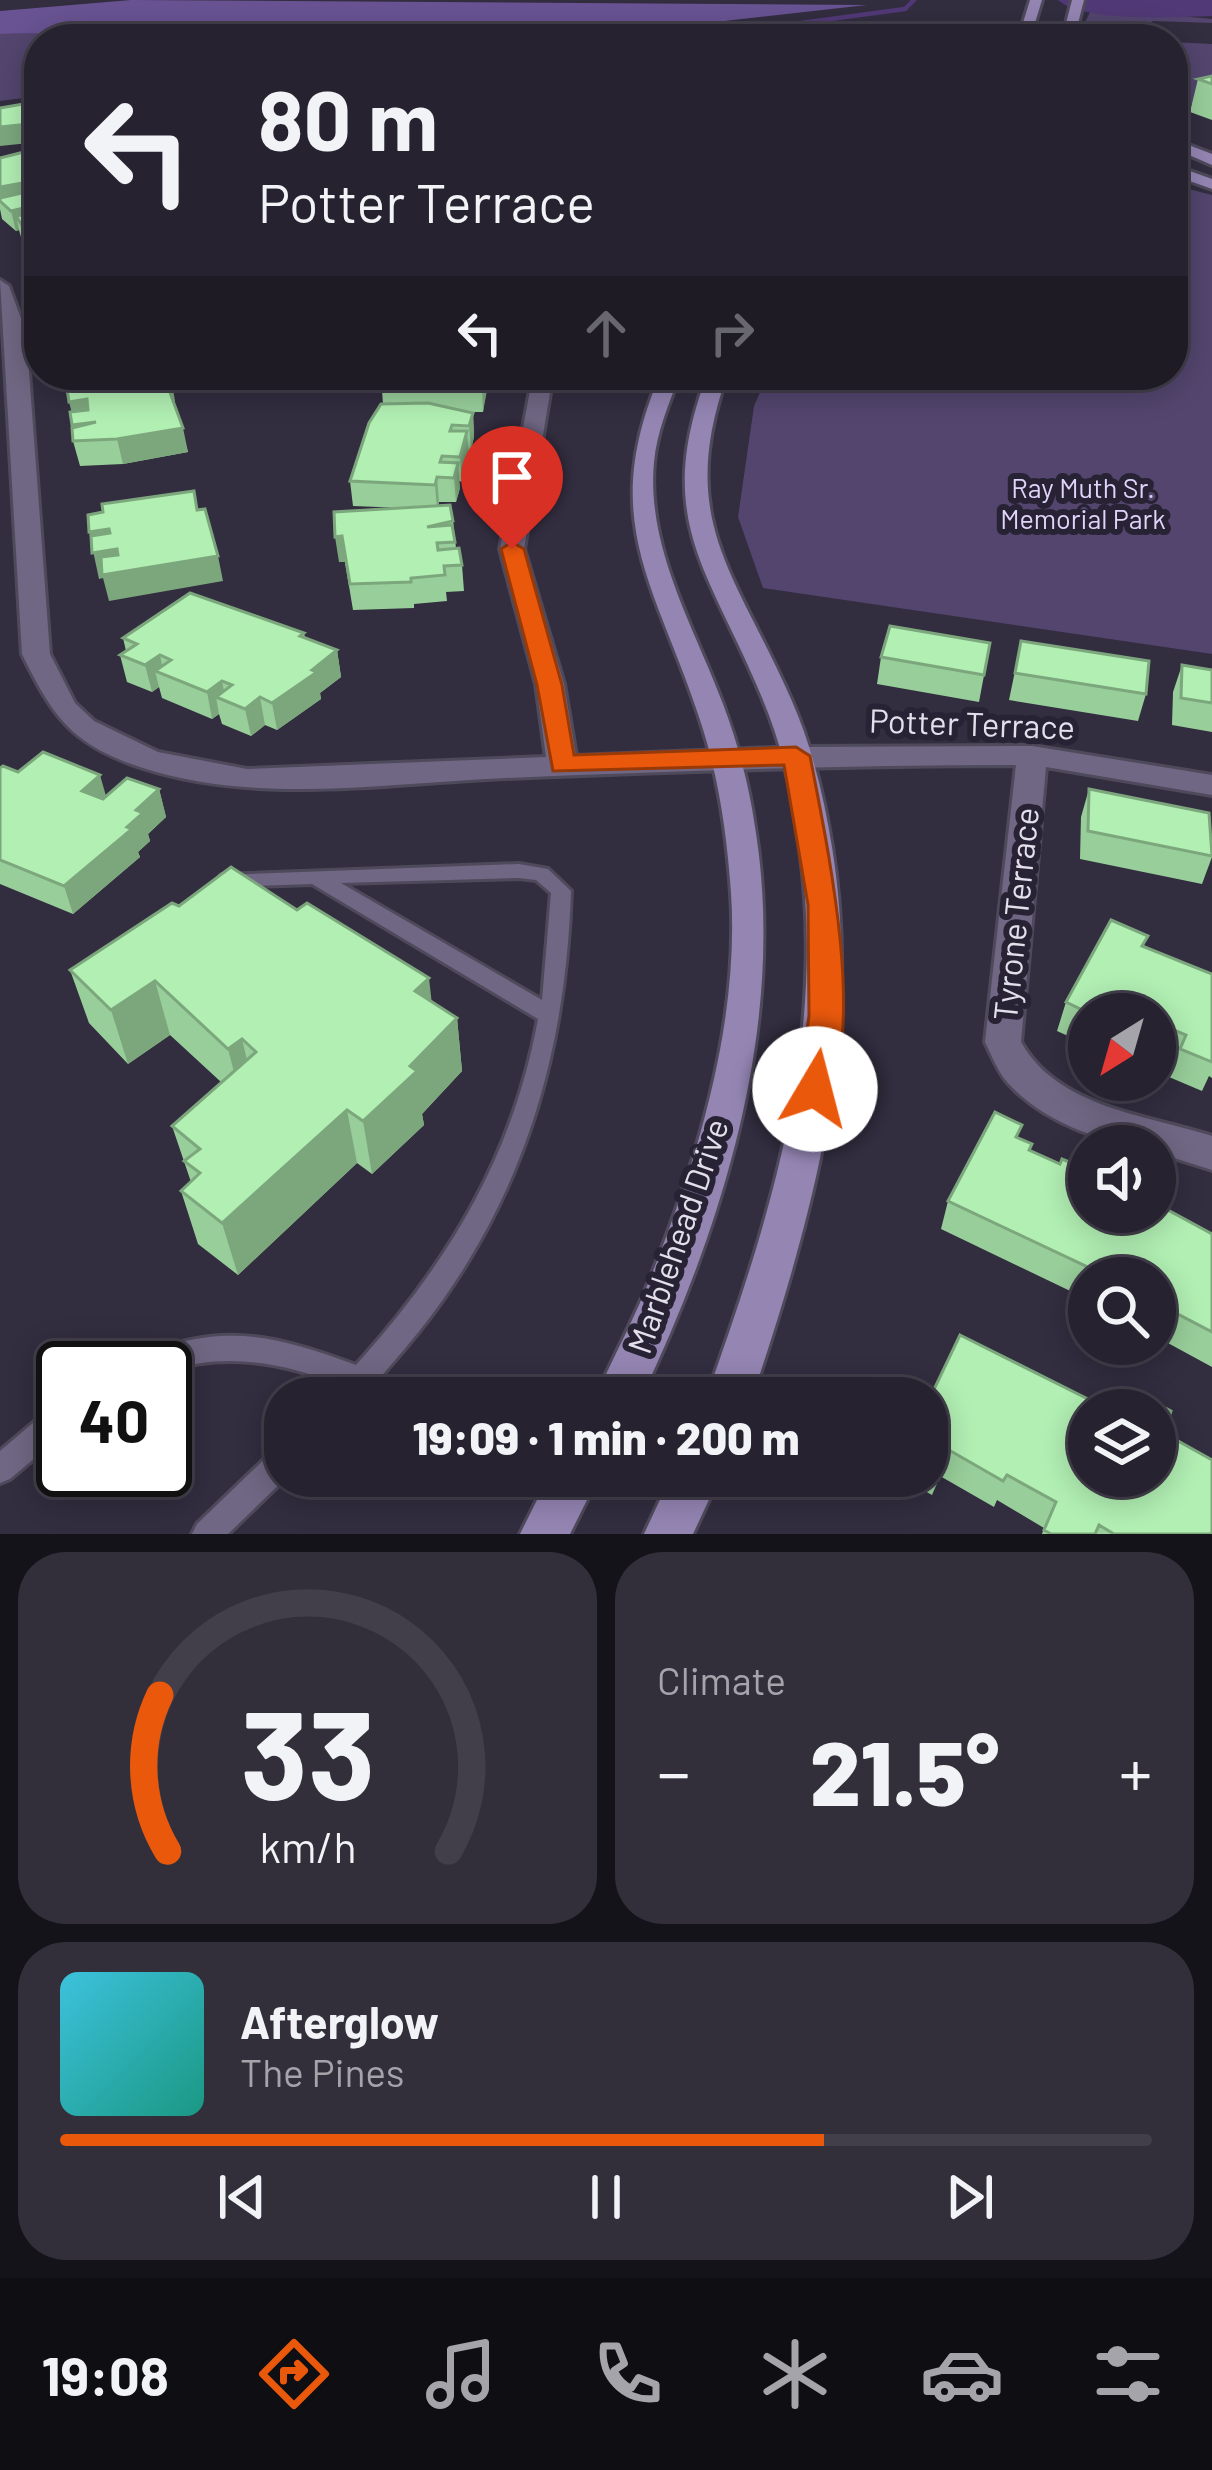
<!DOCTYPE html>
<html lang="en">
<head>
<meta charset="utf-8">
<style>
	body { margin:0; font-family:Barlow,sans-serif; background:#322f3b; color:#f1f3f6; height:100vh; display:flex; flex-direction:column; font-size:45px; white-space:nowrap }
	* { box-sizing:border-box; margin:0 }
	p { font-size:39px; color:#a4a4aa }
	.icon { flex:none; width:66px; height:66px; fill:none; stroke:currentColor; stroke-width:2; stroke-linecap:round; stroke-linejoin:round }
	.map { position:relative; height:1534px; overflow:hidden }
	.sheet { display:flex; flex-direction:column; gap:18px; padding:18px; background:#15131a; flex:1 }
	.sheet>* { flex:none }
	.top-card { position:absolute; left:24px; top:24px; width:1164px; height:366px; border-radius:48px; box-shadow:0 6px 30px #0003,0 0 0 3px #423f4b; background:#26222f; color:#f1f3f6; overflow:hidden }
	.needle { width:78px; rotate:217deg }
	.tools { position:absolute; left:1068px; top:993px; display:grid; gap:24px }
	.tools a { display:grid; place-items:center; width:108px; height:108px; border-radius:50%; background:#26222f; box-shadow:0 6px 30px #0003,0 0 0 3px #423f4b; font-size:60px }
	.speed { position:absolute; left:36px; top:1341px; display:flex; gap:24px; font-size:60px; font-weight:700; text-align:center }
	.speed>* { display:grid; place-content:center; width:156px; height:156px; border-radius:50%; background:#26222f; box-shadow:0 6px 30px #0003,0 0 0 3px #423f4b; line-height:1 }
	.speed .limit { border:6px solid #111; border-radius:18px; background:#fff; color:#111 }
	.pin { position:absolute; display:grid; place-items:center; width:102px; height:102px; color:#fff; margin:-123px -51px; border-radius:50% 50% 50% 0; rotate:-45deg; box-shadow:0 0 12px #0007 }
	.pin .icon { rotate:45deg }
	.me { position:absolute; width:132px; margin:-66px; rotate:8deg; stroke-linejoin:round; filter:drop-shadow(0 0 9px #0008) }
	.turn { display:flex; align-items:center; gap:42px; height:252px; padding:0 36px; font-size:54px }
	.turn .icon { width:156px; height:156px; stroke-width:2.5 }
	.turn b { display:block; font-size:84px; line-height:102px }
	.lanes { display:flex; align-items:center; height:114px; padding:0 36px; background:#0003; justify-content:center; gap:60px; direction:ltr }
	.lanes .off { opacity:.35 }
	.big { font-size:90px; font-weight:800; line-height:1.1 }
	.sheet .card { flex:1; display:flex; flex-direction:column; justify-content:center; gap:18px; min-width:0; padding:0 42px; border-radius:48px; background:#322f3b }
	.sheet .dial { align-items:center; gap:0 }
	.dial svg { height:312px; overflow:visible; fill:none; stroke:#423f4b; stroke-width:7; stroke-linecap:round; text-anchor:middle }
	.dial text { fill:#f1f3f6; stroke:none }
	.song { display:flex; align-items:center; gap:36px }
	.cover { width:144px; height:144px; border-radius:18px; background:linear-gradient(135deg,hsl(190 70% 55%),hsl(170 70% 35%)) }
	.played { height:12px; border-radius:6px; background:linear-gradient(90deg,#ea580c 70%,#423f4b 70%) }
	.keys { display:flex; justify-content:space-around; direction:ltr }
	.heat { display:flex; justify-content:space-between; align-items:center; font-size:66px; direction:ltr }
	.sheet .tiles { flex:1; display:grid; gap:18px; grid-template-columns:1fr 1fr }
	.card:last-child { grid-column:span 2 }
	.trip { position:absolute; left:264px; top:1377px; width:684px; height:120px; border-radius:48px; background:#26222f; box-shadow:0 6px 30px #0003,0 0 0 3px #423f4b; font-weight:800; line-height:120px; text-align:center }
	.menu { display:flex; height:192px; justify-content:space-around; align-items:center; background:#0f0e13; color:#a4a4aa }
	.menu .icon { width:84px; height:84px }
	.menu .active { color:#ea580c }
	.menu b { font-size:54px; color:#f1f3f6 }
	.map>svg:first-child { display:block }
</style>
</head>
<body>
<div class="map">
<svg width="1212" height="1534" viewBox="0 0 1212 1534">
	<rect width="100%" height="100%" fill="#322d3f"/>
	<g fill="#53456e">
		<polygon points="1092,8 1212,19 1212,23 1153,21 1135,32 1155,39 1077,39"/>
		<polygon points="578,19 601,22 478,39 39,39 39,96 0,101 0,34"/>
		<polygon points="1173,42 1212,44 1212,100 1173,108"/>
		<polygon points="1173,185 1212,195 1212,654 763,588 738,517 754,406 768,375 1173,375"/>
	</g>
	<polygon fill="#695393" points="131,0 867,5 565,39 478,39 597,22 0,34 0,11"/>
	<g fill="none" stroke-linecap="round" stroke-linejoin="round">
		<polyline stroke="#513977" stroke-width="4.5" points="682,39 905,9 914,0"/>
		<path fill="#513977" fill-rule="evenodd" d="M1058 0H1212V16C1177 17 1084 23 1058 0Z"/>
		<g stroke="#4e4a5b" stroke-width="6">
			<g id="lane">
				<path d="M519 864 548 869 571 891C566 1040 531 1174 444 1298 419 1334 390 1366 362 1398H330L339 1384C279 1362 227 1352 165 1371V1368H125L129 1359C220 1323 266 1332 356 1365 449 1262 513 1156 538 1019L312 884 228 887 221 885 218 880 221 875ZM519 878 536 880 551 893 542 1000 341 883Z"/>
				<polygon points="63,1403 63,1434 10,1479 0,1483 0,1451 53,1406"/>
				<polygon points="285,1445 285,1476 288,1476 228,1534 192,1534 197,1524 275,1449"/>
			</g>
		</g>
		<g stroke="#4e4a5b" stroke-width="6">
			<path id="street" d="M0 280 9 286 26 332 50 654 75 703 94 721 158 752 247 769 546 757 536 684 500 549 533 375H553L524 549 564 684 576 756 796 747 1032 746 1212 775V795L1046 767 1021 1042C1058 1108 1147 1115 1212 1136V1170L1155 1152V1146C1106 1146 1042 1121 1008 1083 998 1072 992 1056 985 1042L1016 765C846 765 676 771 506 778 387 783 258 805 143 768 72 745 53 717 22 654Z"/>
		</g>
		<g stroke="#4e4a5b" stroke-width="6">
			<g id="secondary">
				<polygon points="1030,0 1042,0 1030,39 1018,39"/>
				<polygon points="1072,0 1084,0 1074,39 1062,39"/>
				<polygon points="1173,139 1212,154 1212,165 1173,148"/>
				<polygon points="1173,165 1212,179 1212,189 1173,175"/>
				<path d="M660 375H680C669 403 657 431 654 462 646 547 694 627 723 704 738 744 749 785 755 827 787 1021 724 1224 641 1398H595C611 1362 630 1327 645 1291 695 1169 740 1025 731 893 727 836 719 778 701 723 657 586 597 523 660 375Z"/>
				<path d="M707 375H727C676 521 735 571 791 699 812 746 824 797 832 847 863 1039 812 1218 752 1398H706C770 1219 827 1041 800 849 794 799 783 748 763 700 710 570 652 522 707 375Z"/>
				<polygon points="549,1476 599,1476 570,1534 520,1534"/>
				<polygon points="671,1476 720,1476 693,1534 644,1534"/>
			</g>
		</g>
		<use href="#lane" fill="#706784" fill-rule="evenodd"/>
		<use href="#street" fill="#706784" fill-rule="evenodd"/>
		<use href="#secondary" fill="#9485b3" fill-rule="evenodd"/>
	</g>
	<g fill="#98ce9a">
		<polygon points="1212,76 1212,120 1190,112 1198,79"/>
		<polygon points="39,156 39,264 36,250 31,250 21,237 19,230 16,231 2,219 0,209 0,158"/>
		<polygon points="387,375 493,375 493,377 487,377 483,412 470,412 473,413 474,437 471,450 469,450 469,456 462,482 459,481 460,488 456,502 439,502 438,506 453,521 456,548 462,565 464,591 446,592 447,601 414,604 414,608 353,610 345,562 339,562 404,508 353,506 350,481 383,404 382,391"/>
		<polygon points="173,401 188,452 123,464 80,466 73,441 70,412 175,401"/>
		<polygon points="304,633 305,638 337,650 341,677 320,693 321,699 277,730 265,725 251,736 222,724 219,714 212,719 162,698 159,687 152,692 127,682 120,655 126,651 123,638"/>
		<polygon points="1021,642 1146,694 1138,721 1009,700"/>
		<polygon points="990,643 979,702 877,684 881,657"/>
		<polygon points="1182,665 1212,670 1212,732 1172,725 1173,692"/>
		<polygon points="0,768 106,796 159,789 166,817 148,834 150,841 138,852 140,857 73,914 0,884"/>
		<polygon points="1089,789 1209,813 1212,857 1202,884 1080,859 1081,817"/>
		<polygon points="1145,947 1212,974 1212,1078 1209,1076 1202,1091 1169,1077 1175,1063 1155,1055 1155,1014 1089,1014 1088,1045 1057,1031 1066,1002"/>
		<polygon points="70,970 432,1002 457,1018 462,1071 422,1114 424,1125 372,1174 357,1163 238,1275 198,1244 181,1191 191,1182 172,1126 221,1082 170,1035 128,1064 89,1023"/>
		<polygon points="1019,1138 1032,1144 1030,1150 1168,1210 1212,1234 1212,1367 1155,1336 1155,1278 1089,1278 1089,1300 941,1229 948,1201"/>
		<polygon points="960,1335 1110,1410 1089,1410 1089,1476 1155,1476 1155,1410 1140,1410 1146,1398 1171,1411 1164,1433 1212,1460 1212,1534 1042,1534 1044,1528 997,1500 994,1507 940,1476 932,1495 898,1476 927,1476 927,1404"/>
		<polygon points="1104,1344 1138,1344 1132,1359"/>
	</g>
	<g fill="#7ca77d">
		<polygon points="39,118 39,142 0,146 0,127"/>
		<polygon points="39,180 39,200 0,201 0,187"/>
		<polygon points="24,208 29,228 16,216 19,230 16,231 11,211"/>
		<polygon points="474,375 487,375 488,385 483,412 482,388"/>
		<polygon points="171,378 175,401 170,402 165,379"/>
		<polygon points="87,399 92,422 76,441 72,425 75,425 69,402"/>
		<polygon points="473,413 474,437 471,450 469,426"/>
		<polygon points="183,428 188,452 123,464 117,439"/>
		<polygon points="467,431 469,456 462,482 460,457"/>
		<polygon points="458,463 460,488 456,502 454,478"/>
		<polygon points="437,477 439,502 437,510 435,485"/>
		<polygon points="109,529 218,556 223,581 109,601 103,578 99,579 89,532"/>
		<polygon points="342,536 345,562 339,562 335,537"/>
		<polygon points="337,650 341,677 320,693 321,699 277,730 272,703"/>
		<polygon points="160,655 164,675 155,671 159,687 152,692 145,665"/>
		<polygon points="222,681 226,701 216,697 219,714 212,719 207,692"/>
		<polygon points="260,697 265,725 251,736 245,709"/>
		<polygon points="100,775 108,803 82,791"/>
		<polygon points="159,789 166,817 148,834 150,841 138,852 140,857 73,914 64,886 127,827 136,810"/>
		<polygon points="429,978 435,1032 415,991"/>
		<polygon points="155,981 170,1035 128,1064 111,1010"/>
		<polygon points="457,1018 462,1071 422,1114 424,1125 372,1174 363,1121 410,1066"/>
		<polygon points="242,1039 255,1093 242,1103 228,1049"/>
		<polygon points="347,1110 357,1163 238,1275 222,1223"/>
		<polygon points="949,1450 940,1476 932,1495 940,1469"/>
	</g>
	<g fill="#b1efb3" stroke="#7ca77d" stroke-width="3">
		<polygon points="1212,76 1212,84 1198,79"/>
		<polygon points="23,104 39,115 39,118 33,119 39,123 0,127 0,108"/>
		<polygon points="32,150 39,156 39,180 0,187 0,158"/>
		<polygon points="39,189 39,229 25,230 16,216 29,214 24,208 11,211 0,201 0,198"/>
		<polygon points="73,375 170,375 171,378 165,379 183,428 117,439 73,441 72,428 96,422 72,425 70,412 88,410 87,399 69,402 65,376"/>
		<polygon points="387,375 474,375 462,377 484,377 482,388 382,391"/>
		<polygon points="428,403 473,413 469,426 452,425 450,431 467,431 460,457 442,456 440,462 458,463 454,478 437,477 435,485 350,481 369,423 381,404"/>
		<polygon points="194,491 197,510 205,509 218,556 102,575 101,557 118,555 117,549 92,553 91,536 110,533 109,529 89,532 88,515 103,512 102,504"/>
		<polygon points="450,505 453,521 427,527 452,525 455,542 437,543 438,550 459,548 462,565 444,566 445,575 411,578 411,582 350,584 342,536 335,537 334,512"/>
		<polygon points="190,593 304,633 300,636 337,650 312,670 317,672 272,703 260,697 245,709 216,697 232,685 222,681 207,692 155,671 171,660 160,655 145,665 120,655 137,644 123,638"/>
		<polygon points="890,626 990,643 984,675 881,657"/>
		<polygon points="1021,641 1149,661 1146,694 1015,673"/>
		<polygon points="1182,665 1212,670 1212,703 1181,698"/>
		<polygon points="43,752 100,775 82,791 103,799 127,778 159,789 136,810 143,813 127,827 132,829 64,886 0,860 0,768 3,766 18,772"/>
		<polygon points="1089,789 1209,813 1212,856 1088,831"/>
		<polygon points="231,867 297,910 307,903 429,978 415,991 457,1018 410,1066 417,1071 363,1121 347,1110 222,1223 181,1191 200,1173 184,1161 200,1149 172,1126 256,1052 242,1039 228,1049 155,981 111,1010 70,970 172,903 179,906"/>
		<polygon points="1111,920 1148,936 1142,946 1212,974 1212,1062 1180,1049 1186,1035 1155,1022 1155,1014 1133,1014 1103,1004 1098,1014 1091,1014 1066,1002"/>
		<polygon points="995,1112 1022,1125 1016,1137 1032,1144 1029,1150 1060,1164 1062,1159 1089,1170 1089,1212 1155,1212 1155,1185 1174,1194 1168,1210 1212,1234 1212,1332 1155,1302 1155,1278 1111,1278 948,1201"/>
		<polygon points="960,1335 1110,1410 1089,1410 1089,1476 1155,1476 1155,1410 1142,1410 1146,1398 1171,1411 1164,1433 1212,1460 1212,1534 1114,1534 1099,1525 1095,1534 1051,1534 1044,1530 1056,1502 1007,1475 1003,1481 949,1450 940,1469 927,1462 927,1404"/>
	</g>
	<path fill="#ea580c" stroke="#983908" stroke-width="3" d="M512 542 524 549 562 685 574 755 796 747 810 756C826 840 866 1022 827 1099L815 1103 803 1099 798 1089 809 1016 808 905 784 765 553 771 537 685 501 549Z"/>
	<g text-anchor="middle" stroke-width="12" stroke-linejoin="round" paint-order="stroke">
		<g font-size="27" fill="#dfd4fa" stroke="#282334">
			<text x="1083" y="498">Ray Muth Sr.<tspan x="1083" dy="31">Memorial Park</tspan></text>
		</g>
		<g font-size="33" fill="#e3e0ec" stroke="#282334">
			<text transform="translate(972 724) rotate(2)" y="12">Potter Terrace</text>
			<text transform="translate(1016 914) rotate(-84)" y="12">Tyrone Terrace</text>
			<text transform="translate(678 1236) rotate(-71)" y="12">Marblehead Drive</text>
		</g>
	</g>
</svg>
<div class="tools">
<a><svg class="needle" viewBox="-14 -14 28 28"><path d="M0-13l5 13h-10z" fill="#e53935"/><path d="M0 13l5-13h-10z" fill="#a4a4aa"/></svg></a>
<a><svg class="icon" aria-label="sound" viewBox="0 0 24 24"><path d="M4 9h4l5-4v14l-5-4H4zM17 9q2 3 0 6"/></svg></a>
<a><svg class="icon" aria-label="search" viewBox="0 0 24 24"><circle cx="10" cy="10" r="6"/><path d="M15 15l6 6"/></svg></a>
<a><svg class="icon" aria-label="layers" viewBox="0 0 24 24"><path d="M12 4l9 5-9 5-9-5zM3 14l9 5 9-5"/></svg></a>
</div>
<div class="speed"><div class="limit">40</div></div>
<div class="pin" style="left:512px;top:549px;background:#d93025"><svg class="icon" aria-label="arrive" viewBox="0 0 24 24"><path d="M6 21V4h12l-3 4 3 4H6"/></svg></div>
<svg class="me" style="left:815px;top:1089px" viewBox="-20 -20 40 40"><circle r="19" fill="#fff"/><path d="M0-13L10 11 0 6-10 11z" fill="#ea580c"/></svg>
<div class="trip">19:09 · 1 min · 200 m</div>
<div class="top-card">
<div class="turn"><svg class="icon" aria-label="left" viewBox="0 0 24 24"><path d="M17 20v-9H6M10 6l-5 5 5 5"/></svg><div><b>80 m</b>Potter Terrace</div></div>
<div class="lanes"><svg class="icon" aria-label="left" viewBox="0 0 24 24"><path d="M17 20v-9H6M10 6l-5 5 5 5"/></svg><svg class="icon off" aria-label="ahead" viewBox="0 0 24 24"><path d="M12 20V5M6 11l6-6 6 6"/></svg><svg class="icon off" aria-label="right" viewBox="0 0 24 24"><path d="M7 20v-9h11M14 6l5 5-5 5"/></svg></div>
</div>
</div>
<section class="sheet">
<div class="tiles">
<div class="card dial"><svg viewBox="0 0 100 80">
<path d="M14 69A42 42 0 1 1 86 69"/>
<path d="M14 69A42 42 0 0 1 12 29" stroke="#ea580c"/>
<text x="50" y="56" font-size="32" font-weight="700">33</text>
<text x="50" y="72" font-size="11">km/h</text>
</svg></div>
<div class="card"><p>Climate</p>
<div class="heat"><a>−</a><b class="big">21.5°</b><a>+</a></div>
</div>
<div class="card">
<div class="song"><i class="cover"></i><div><b>Afterglow</b><p>The Pines</p></div></div>
<div class="played"></div>
<div class="keys"><svg class="icon" aria-label="previous" viewBox="0 0 24 24"><path d="M18 5L8 12l10 7zM5 5v14"/></svg><svg class="icon" aria-label="pause" viewBox="0 0 24 24"><path d="M8 5v14M16 5v14"/></svg><svg class="icon" aria-label="next" viewBox="0 0 24 24"><path d="M6 5l10 7-10 7zM19 5v14"/></svg></div>
</div>
</div>
</section>
<nav class="menu">
<b>19:08</b>
<svg class="icon active" aria-label="directions" viewBox="0 0 24 24"><path d="M12 3l9 9-9 9-9-9zM9 14v-3h6M13 9l2 2-2 2"/></svg>
<svg class="icon" aria-label="music" viewBox="0 0 24 24"><path d="M9 18V5l10-2v13"/><circle cx="6" cy="18" r="3"/><circle cx="16" cy="16" r="3"/></svg>
<svg class="icon" aria-label="phone" viewBox="0 0 24 24"><path d="M5 4h4l2 5-3 2q2 4 5 5l2-3 5 2v4C11 20 4 13 5 4z"/></svg>
<svg class="icon" aria-label="climate" viewBox="0 0 24 24"><path d="M12 3v18M4 7l16 10M4 17L20 7"/></svg>
<svg class="icon" aria-label="car" viewBox="0 0 24 24"><path d="M5 17H2v-5l4-1 3-4h7l3 4 3 1v5h-3M9 17h6M6 11h13"/><circle cx="7" cy="17" r="2"/><circle cx="17" cy="17" r="2"/></svg>
<svg class="icon" aria-label="filters" viewBox="0 0 24 24"><path d="M4 7h16M4 17h16"/><circle cx="9" cy="7" r="2"/><circle cx="15" cy="17" r="2"/></svg>
</nav>
</body>
</html>
